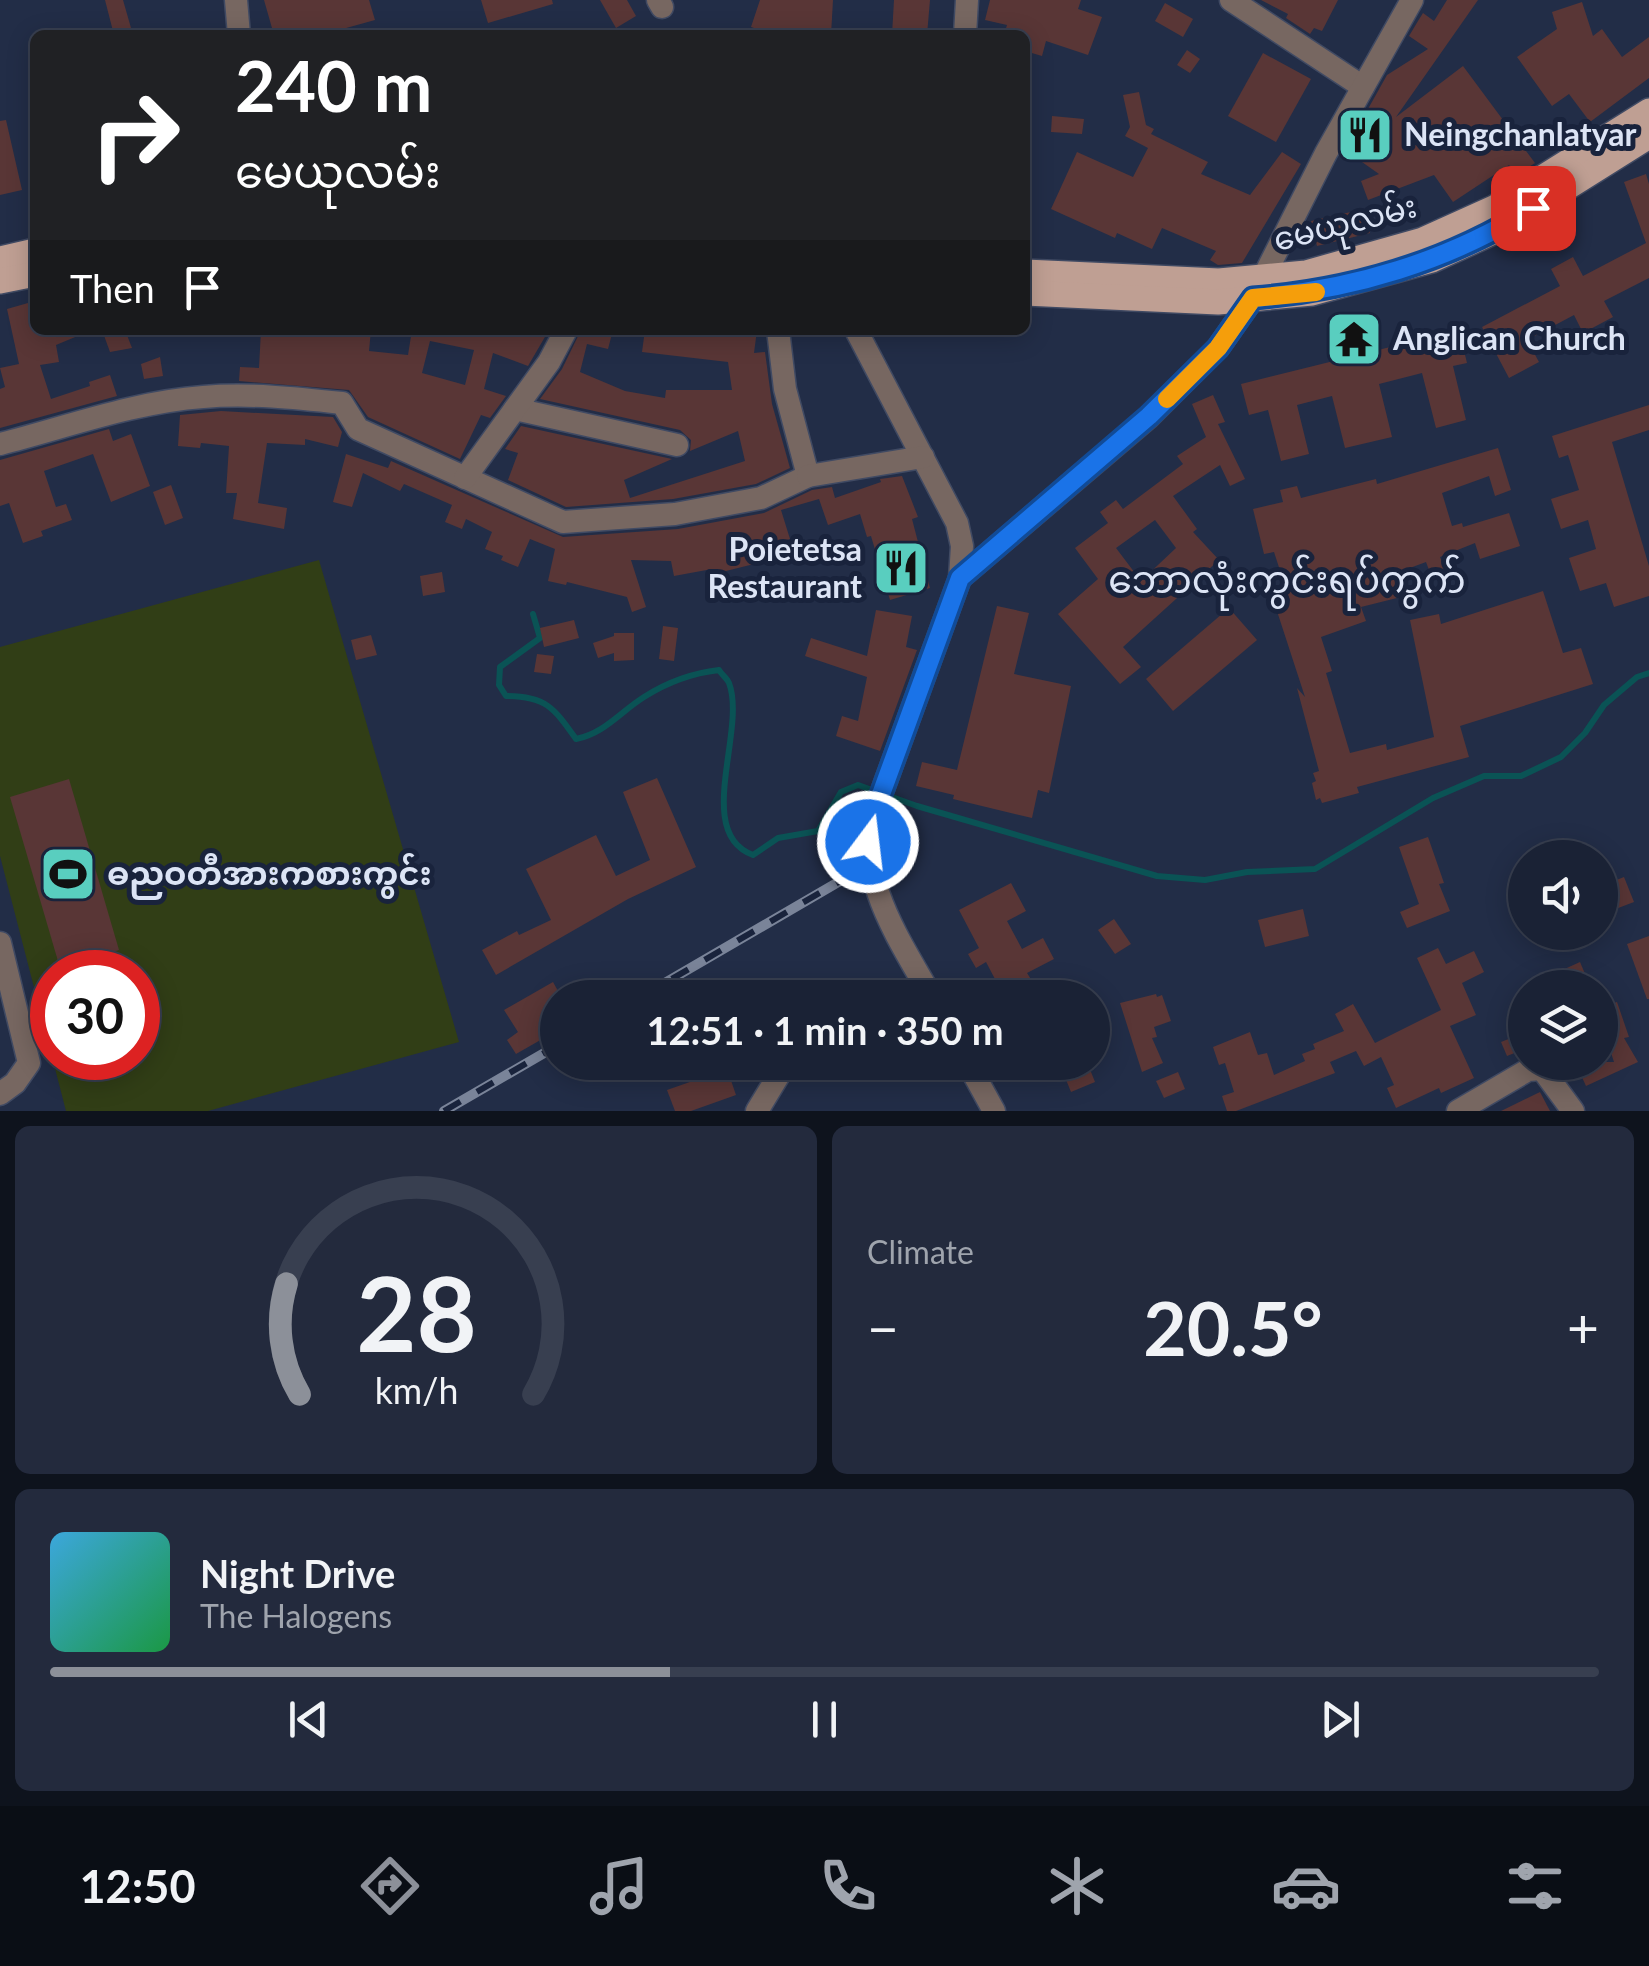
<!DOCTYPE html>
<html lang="en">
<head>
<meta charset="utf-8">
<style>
	body { margin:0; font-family:Lato,"Noto Sans Myanmar",sans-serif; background:#232a3d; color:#f1f3f6; height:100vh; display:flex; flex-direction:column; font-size:38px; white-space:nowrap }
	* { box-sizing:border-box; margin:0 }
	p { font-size:32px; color:#9fa4ad }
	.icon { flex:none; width:55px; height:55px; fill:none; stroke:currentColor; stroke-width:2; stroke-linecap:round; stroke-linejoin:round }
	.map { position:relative; height:1111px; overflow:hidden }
	.sheet { display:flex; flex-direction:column; gap:15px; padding:15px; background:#0e131d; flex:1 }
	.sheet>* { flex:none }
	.guide { position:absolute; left:30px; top:30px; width:1000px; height:305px; border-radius:15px; box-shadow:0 5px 25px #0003,0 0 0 2px #383f50; background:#202124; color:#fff; overflow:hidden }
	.fabs { position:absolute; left:1508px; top:840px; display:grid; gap:20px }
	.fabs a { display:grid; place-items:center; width:110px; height:110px; border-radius:50%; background:#1a2235; box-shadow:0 5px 25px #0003,0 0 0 2px #383f50; font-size:50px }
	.speed { position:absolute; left:30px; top:950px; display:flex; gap:20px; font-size:50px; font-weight:700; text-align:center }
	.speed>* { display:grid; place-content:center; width:130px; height:130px; border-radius:50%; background:#1a2235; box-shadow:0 5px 25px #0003,0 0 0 2px #383f50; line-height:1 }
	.speed .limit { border:15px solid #d22; background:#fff; color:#111 }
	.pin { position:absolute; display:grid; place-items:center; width:85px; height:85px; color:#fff; margin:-42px; border-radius:20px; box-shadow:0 5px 15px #0006 }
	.me { position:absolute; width:110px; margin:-55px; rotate:15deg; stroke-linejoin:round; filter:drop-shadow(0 0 8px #0008) }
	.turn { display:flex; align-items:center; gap:35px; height:210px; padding:0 40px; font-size:45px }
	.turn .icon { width:130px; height:130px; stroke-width:2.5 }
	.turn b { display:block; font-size:70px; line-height:85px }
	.then { display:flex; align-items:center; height:95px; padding:0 40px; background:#0003; gap:20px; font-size:38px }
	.big { font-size:75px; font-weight:700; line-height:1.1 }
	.sheet .card { flex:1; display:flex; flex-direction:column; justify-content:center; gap:15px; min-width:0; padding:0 35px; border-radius:15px; background:#232a3d }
	.sheet .dial { align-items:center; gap:0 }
	.dial svg { height:260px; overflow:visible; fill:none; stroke:#383f50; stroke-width:7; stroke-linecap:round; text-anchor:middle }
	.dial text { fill:#f1f3f6; stroke:none }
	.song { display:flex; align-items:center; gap:30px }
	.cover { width:120px; height:120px; border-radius:15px; background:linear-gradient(135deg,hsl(200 70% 55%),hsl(140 70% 35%)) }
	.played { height:10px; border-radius:5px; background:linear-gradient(90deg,#8c9099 40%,#383f50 40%) }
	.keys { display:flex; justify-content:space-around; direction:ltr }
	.heat { display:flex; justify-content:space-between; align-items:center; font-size:55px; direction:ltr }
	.sheet .tiles { flex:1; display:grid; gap:15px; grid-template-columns:1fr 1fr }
	.card:last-child { grid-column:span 2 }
	.trip { position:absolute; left:540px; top:980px; width:570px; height:100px; border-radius:50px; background:#1a2235; box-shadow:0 5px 25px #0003,0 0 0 2px #383f50; font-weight:700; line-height:100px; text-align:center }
	.dock { display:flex; height:160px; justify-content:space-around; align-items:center; background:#0a0e15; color:#9fa4ad }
	.dock .icon { width:70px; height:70px }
	.dock .on { color:#8c9099 }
	.dock b { font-size:45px; color:#f1f3f6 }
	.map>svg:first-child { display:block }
</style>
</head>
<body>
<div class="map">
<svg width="1649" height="1111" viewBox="0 0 1649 1111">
	<rect width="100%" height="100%" fill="#222d47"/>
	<path fill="#313e16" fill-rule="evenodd" d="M319 560 459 1042 208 1111H66L0 856V647ZM52 972H138V1058H52Z"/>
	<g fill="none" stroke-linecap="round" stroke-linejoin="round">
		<path stroke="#0a5355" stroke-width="6" d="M533 614 540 638 500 667 499 685 506 696C546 696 554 708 576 739 605 733 620 712 644 697 666 683 693 673 719 670 722 675 727 678 729 683 747 730 693 833 753 855L778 838 818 831 841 792 858 785 917 806 1157 876 1205 880 1247 872 1315 869 1433 798 1484 776H1521L1561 757 1585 733 1604 705 1637 677 1649 673"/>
	</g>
	<g fill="#593636" fill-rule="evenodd">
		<polygon points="105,0 123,0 133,35 114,35"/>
		<polygon points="264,0 369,0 375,20 321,35 274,35"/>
		<polygon points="481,0 552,0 553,4 488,23"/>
		<polygon points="600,0 627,0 636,16 616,28"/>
		<polygon points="760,0 833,0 831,35 776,35 751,27"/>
		<polygon points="894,0 930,0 927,35 892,35"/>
		<polygon points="990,0 1081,0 1078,9 1102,17 1088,55 1046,41 1042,56 1025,51 1025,35 1004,35 1007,25 985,20"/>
		<polygon points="1261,0 1338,0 1322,31 1314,28 1310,34 1286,18 1288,14"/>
		<polygon points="1447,0 1478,0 1396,117 1463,66 1535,163 1516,175 1509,165 1453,202 1434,175 1368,200 1361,181 1379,174 1345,150 1387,75 1428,49 1409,36 1418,21 1423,13 1434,21"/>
		<polygon points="1582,2 1593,36 1602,29 1622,57 1649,37 1649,78 1590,122 1569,94 1552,106 1517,57 1557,29 1552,12"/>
		<polygon points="1165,3 1193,19 1183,37 1155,21"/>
		<polygon points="1187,50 1200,59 1190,73 1177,65"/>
		<polygon points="1263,53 1311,79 1276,142 1228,116"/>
		<polygon points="1139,92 1146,125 1154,129 1151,134 1208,162 1201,174 1250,195 1282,152 1301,164 1242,263 1218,265 1210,260 1216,251 1162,228 1152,249 1117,233 1115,238 1051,209 1077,152 1133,177 1148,148 1125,136 1130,127 1123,95"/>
		<polygon points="1052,116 1084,119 1082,134 1051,132"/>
		<polygon points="6,120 22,190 0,195 0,121"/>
		<polygon points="1646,174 1649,184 1649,278 1604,301 1613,317 1583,333 1574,315 1527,340 1539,362 1509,378 1482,327 1560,286 1551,269 1573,257 1583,276 1646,243 1624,182"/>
		<polygon points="1364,209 1370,233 1317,246 1311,221"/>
		<polygon points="28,303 35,330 92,330 56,345 59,362 40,365 51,399 90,386 89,382 110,375 117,396 0,428 0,389 5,387 0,368 19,364 7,309"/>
		<polygon points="102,330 125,330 132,348 110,352"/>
		<path d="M261 330H371L369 351 408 355 412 330H549L528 366 493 353 484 389 506 396 490 418 481 415 460 459 368 417 349 390 239 381 240 367 259 368ZM430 341 474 350 465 385 422 373Z"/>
		<polygon points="581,330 613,330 608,349 587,344 580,372 625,391 665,398 666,390 732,390 728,362 642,352 645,330 757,330 754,353 765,352 772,404 790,468 756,484 673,499 566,507 508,480 518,453 505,449 521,426 672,459 624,480 630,498 745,461 738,431 690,451 691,440 680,430 540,399 562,369"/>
		<polygon points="1459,330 1467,363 1453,366 1466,420 1436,428 1422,373 1379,384 1392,437 1345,448 1332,396 1297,405 1309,454 1281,461 1268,410 1249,415 1241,384"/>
		<polygon points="160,357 163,376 144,379 141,364"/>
		<path d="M1213 395 1225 422 1218 424 1245 479 1230 486 1220 465 1173 496 1197 529 1193 532 1219 560 1123 647 1141 667 1120 684 1058 614 1098 579 1075 548 1108 523 1100 512 1116 500 1123 509 1183 464 1177 456 1206 437 1192 404ZM1155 520 1176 548 1141 581 1116 548Z"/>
		<polygon points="1649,405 1649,430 1612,442 1649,566 1649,596 1614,607 1606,583 1580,591 1569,558 1596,549 1588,520 1561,529 1551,499 1579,490 1568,455 1559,458 1552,436"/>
		<polygon points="221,411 333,417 342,432 338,447 305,439 305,445 267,443 258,503 287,508 284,529 233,519 237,493 226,493 229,446 201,443 200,448 178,446 180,415"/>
		<polygon points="109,429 113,441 131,434 150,486 111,502 93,454 44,471 56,507 66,504 72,520 41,531 43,536 23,543 9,503 0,506 0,460"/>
		<polygon points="1498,448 1511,490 1495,496 1489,476 1442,493 1452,526 1462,523 1463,527 1509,513 1520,546 1480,559 1475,543 1440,557 1446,572 1432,578 1426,562 1399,572 1405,596 1361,607 1366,621 1321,637 1332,671 1326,673 1350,753 1386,744 1387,750 1434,737 1410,620 1439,614 1441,624 1543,591 1563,653 1581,648 1593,684 1460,726 1469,757 1357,787 1359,793 1322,803 1320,798 1316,800 1312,783 1316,781 1313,773 1319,771 1297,688 1305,697 1275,605 1290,601 1274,552 1264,554 1253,509 1283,502 1280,490 1297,486 1301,498 1376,479 1377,484"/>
		<polygon points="346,454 388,468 391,461 563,537 678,529 764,513 812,490 832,487 835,498 881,482 880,479 902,476 918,517 912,519 930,588 890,600 871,536 867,537 860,514 828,525 819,499 781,510 790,539 769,545 774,559 714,574 712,569 674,576 671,561 631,560 646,607 632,612 627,597 567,582 566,585 548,581 555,549 530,539 518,567 501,560 503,556 485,549 492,532 466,519 462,529 445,522 452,505 404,484 400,491 363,473 352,507 333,502"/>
		<polygon points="171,485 183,518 165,525 153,492"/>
		<polygon points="442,572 445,592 423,596 420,576"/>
		<polygon points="997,606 1029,613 1014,674 1071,686 1049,793 1038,790 1032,818 953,799 954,795 916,786 922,762 957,770"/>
		<polygon points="1229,608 1257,640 1173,711 1146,679"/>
		<polygon points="876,610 912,616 906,647 917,650 880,751 836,736 842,716 858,721 867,677 805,656 811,638 867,656"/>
		<polygon points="574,620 579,638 544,647 540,628"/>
		<polygon points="663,626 678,628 674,661 659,659"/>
		<polygon points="614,633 634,633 634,660 614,661 614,653 598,658 593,643 614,636"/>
		<polygon points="371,635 377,655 356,660 351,640"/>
		<polygon points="537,654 554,656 551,674 534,672"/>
		<polygon points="657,778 696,867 628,899 496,975 482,950 517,931 519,935 551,920 526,869 596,835 616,876 650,860 623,792"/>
		<polygon points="69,779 119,950 60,968 10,797"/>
		<polygon points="1428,837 1444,883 1439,884 1450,911 1407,928 1400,912 1419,904 1399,847"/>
		<polygon points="1624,877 1634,902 1613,910 1604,885"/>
		<polygon points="1011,883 1026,911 1007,921 1022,949 1043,938 1054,959 1027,973 1043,998 1005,998 986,962 976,968 968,954 979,948 959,910"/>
		<polygon points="1303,909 1309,936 1265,947 1258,920"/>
		<polygon points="1114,919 1131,944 1115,954 1098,930"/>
		<polygon points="1649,936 1649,999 1647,999 1627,944"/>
		<polygon points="1438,948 1446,964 1474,951 1484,972 1462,983 1476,1015 1450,1026 1474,1078 1441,1093 1439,1088 1396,1108 1387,1088 1394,1085 1381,1057 1364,1066 1356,1051 1330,1062 1335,1073 1236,1111 1227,1111 1222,1096 1234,1092 1225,1063 1219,1065 1213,1047 1250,1032 1258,1055 1267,1053 1274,1075 1305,1061 1302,1054 1315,1049 1313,1044 1344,1031 1335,1014 1353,1004 1375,1043 1441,1010 1417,958"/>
		<polygon points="1580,962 1591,988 1523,988"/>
		<polygon points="787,981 794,998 749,998"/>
		<polygon points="553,982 558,991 558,1030 516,1054 507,1040 518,1032 504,1010"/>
		<polygon points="1156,994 1157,997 1162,995 1171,1021 1154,1027 1157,1037 1152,1038 1163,1063 1142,1072 1120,1003"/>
		<polygon points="1617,1002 1629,1037 1624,1038 1638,1062 1586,1086 1575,1062 1614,1062 1600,1019 1600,1008"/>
		<polygon points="1516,1036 1522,1050 1507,1056 1501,1042"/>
		<polygon points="1059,1062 1087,1062 1095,1082 1071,1092"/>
		<polygon points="727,1069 736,1095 691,1111 675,1111 667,1090"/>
		<polygon points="1178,1072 1185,1089 1164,1098 1156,1081"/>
		<polygon points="1540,1092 1550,1111 1501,1111"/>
	</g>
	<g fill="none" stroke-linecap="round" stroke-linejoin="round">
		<g stroke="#404a63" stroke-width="25">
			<g id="minor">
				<polyline points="236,0 239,35"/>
				<polyline points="658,0 662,7"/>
				<polyline points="1231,0 1363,87"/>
				<polyline points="965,35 967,0"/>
				<path d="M856 330 957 523 962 546 960 578 876 808C853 876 900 940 932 998"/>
				<polyline points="515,409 677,445"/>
				<path d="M0 444C67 427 134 402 203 397 248 393 296 398 342 403L358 429 563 522 675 514 761 498 808 476 785 389 778 330"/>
				<polyline points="808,476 923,457"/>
				<polyline points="465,478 549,362 566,330"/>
				<polyline points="960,578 1149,417 1218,348 1253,298 1326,153 1412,0"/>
				<polyline points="0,943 29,1063 15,1083 0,1094"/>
				<polyline points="967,1062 994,1111"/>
				<polyline points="757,1111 780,1073 794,1062"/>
				<polyline points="1458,1111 1528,1070 1542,1069 1573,1111"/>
			</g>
		</g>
		<g stroke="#404a63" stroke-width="28">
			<g id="major">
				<polyline points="0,259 35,251"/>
				<polyline points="1025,272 1219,281 1306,273 1423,240 1494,208 1649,111"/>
				<polyline points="0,281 35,274"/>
				<polyline points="1025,293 1218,302 1312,293 1432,260 1504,227 1649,136"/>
			</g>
		</g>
		<use href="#minor" stroke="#776761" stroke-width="22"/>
		<use href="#major" stroke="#bf9f93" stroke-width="25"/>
		<g stroke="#7a8499" stroke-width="10">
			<g id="rail">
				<polyline points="639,998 847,877"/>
				<polyline points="444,1111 558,1045"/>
			</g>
		</g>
		<use href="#rail" stroke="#19233c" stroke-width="6" stroke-dasharray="19" stroke-linecap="butt"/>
	</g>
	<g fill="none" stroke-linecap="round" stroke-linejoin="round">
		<g stroke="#114b97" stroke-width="25">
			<path id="route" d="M868 842 876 808 960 578 1149 416 1218 348 1253 298C1352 290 1449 261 1533 208"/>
		</g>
		<use href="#route" stroke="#1a73e8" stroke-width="18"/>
		<polyline stroke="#f59e0b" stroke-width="18" points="1167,399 1218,348 1253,298 1316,292"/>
	</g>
	<defs>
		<g id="restaurant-square" transform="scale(2.875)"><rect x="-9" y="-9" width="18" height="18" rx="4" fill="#59cebf" stroke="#19233c"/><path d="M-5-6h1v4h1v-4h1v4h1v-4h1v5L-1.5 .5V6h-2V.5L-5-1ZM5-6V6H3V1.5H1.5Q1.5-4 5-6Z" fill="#111"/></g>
		<g id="temple-square" transform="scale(2.875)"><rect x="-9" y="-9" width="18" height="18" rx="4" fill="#59cebf" stroke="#19233c"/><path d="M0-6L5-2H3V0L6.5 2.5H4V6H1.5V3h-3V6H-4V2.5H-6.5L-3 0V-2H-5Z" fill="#111"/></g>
		<g id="stadium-square" transform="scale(2.875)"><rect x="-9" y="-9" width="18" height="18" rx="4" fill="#59cebf" stroke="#19233c"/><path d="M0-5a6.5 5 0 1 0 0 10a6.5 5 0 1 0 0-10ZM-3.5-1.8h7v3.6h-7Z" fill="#111"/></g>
	</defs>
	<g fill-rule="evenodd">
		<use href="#restaurant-square" x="1365" y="135"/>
		<use href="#temple-square" x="1354" y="339"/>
		<use href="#restaurant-square" x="901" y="568"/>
		<use href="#stadium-square" x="68" y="874"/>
	</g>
	<g text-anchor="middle" stroke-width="10" stroke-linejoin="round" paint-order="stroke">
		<g font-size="32" font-weight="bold" fill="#dce4f5" stroke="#19233c" text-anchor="start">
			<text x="1404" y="146">Neingchanlatyar</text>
			<text x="1393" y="350">Anglican Church</text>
			<text x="862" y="561" text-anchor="end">Poietetsa<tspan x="862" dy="37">Restaurant</tspan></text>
			<text x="107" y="885">ဓညဝတီအားကစားကွင်း</text>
		</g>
		<g font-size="32" fill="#dce4f5" stroke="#19233c">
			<text transform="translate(1345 223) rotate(-14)" y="11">မေယုလမ်း</text>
		</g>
		<g font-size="38" fill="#dce4f5" stroke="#19233c">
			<text x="1287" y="593">ဘောလုံးကွင်းရပ်ကွက်</text>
		</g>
	</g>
</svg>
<div class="fabs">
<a><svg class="icon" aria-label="sound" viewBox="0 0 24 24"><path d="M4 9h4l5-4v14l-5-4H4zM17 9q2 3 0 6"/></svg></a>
<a><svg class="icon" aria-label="layers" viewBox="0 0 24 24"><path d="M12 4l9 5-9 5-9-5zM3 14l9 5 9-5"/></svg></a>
</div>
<div class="speed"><div class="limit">30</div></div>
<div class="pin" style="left:1533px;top:208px;background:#d93025"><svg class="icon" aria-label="arrive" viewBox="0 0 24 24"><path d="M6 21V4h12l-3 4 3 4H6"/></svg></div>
<svg class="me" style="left:868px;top:842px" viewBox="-20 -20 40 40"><circle r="17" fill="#1a73e8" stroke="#fff" stroke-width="3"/><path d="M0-11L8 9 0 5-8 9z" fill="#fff"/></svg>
<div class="trip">12:51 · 1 min · 350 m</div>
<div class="guide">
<div class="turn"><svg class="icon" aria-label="right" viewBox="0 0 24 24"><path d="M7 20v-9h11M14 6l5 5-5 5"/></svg><div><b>240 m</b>မေယုလမ်း</div></div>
<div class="then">Then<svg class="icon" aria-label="arrive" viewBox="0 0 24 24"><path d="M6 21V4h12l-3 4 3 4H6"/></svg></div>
</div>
</div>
<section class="sheet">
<div class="tiles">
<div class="card dial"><svg viewBox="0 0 100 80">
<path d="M14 69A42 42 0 1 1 86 69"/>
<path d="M14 69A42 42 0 0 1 10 35" stroke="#8c9099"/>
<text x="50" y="56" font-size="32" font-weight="700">28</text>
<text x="50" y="72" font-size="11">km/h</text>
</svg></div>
<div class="card"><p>Climate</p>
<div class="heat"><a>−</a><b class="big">20.5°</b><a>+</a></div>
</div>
<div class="card">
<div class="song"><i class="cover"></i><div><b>Night Drive</b><p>The Halogens</p></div></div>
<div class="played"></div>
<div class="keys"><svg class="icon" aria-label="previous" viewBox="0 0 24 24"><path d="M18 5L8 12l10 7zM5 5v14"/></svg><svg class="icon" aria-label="pause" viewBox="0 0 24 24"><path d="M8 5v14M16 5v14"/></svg><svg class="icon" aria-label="next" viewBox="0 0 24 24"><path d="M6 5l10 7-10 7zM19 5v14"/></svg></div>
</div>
</div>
</section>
<nav class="dock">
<b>12:50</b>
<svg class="icon on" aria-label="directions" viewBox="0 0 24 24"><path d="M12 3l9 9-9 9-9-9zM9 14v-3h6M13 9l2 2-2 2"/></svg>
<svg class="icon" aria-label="music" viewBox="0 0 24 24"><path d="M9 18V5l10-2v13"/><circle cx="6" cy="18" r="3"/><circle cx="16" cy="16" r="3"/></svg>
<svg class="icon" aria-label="phone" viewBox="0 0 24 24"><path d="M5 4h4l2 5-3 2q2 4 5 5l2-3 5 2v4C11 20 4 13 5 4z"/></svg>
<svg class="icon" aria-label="climate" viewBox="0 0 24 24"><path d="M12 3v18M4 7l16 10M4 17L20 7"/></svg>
<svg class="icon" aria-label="car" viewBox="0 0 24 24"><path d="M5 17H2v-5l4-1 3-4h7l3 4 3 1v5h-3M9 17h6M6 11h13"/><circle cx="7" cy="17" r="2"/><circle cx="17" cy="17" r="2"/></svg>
<svg class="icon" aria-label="filters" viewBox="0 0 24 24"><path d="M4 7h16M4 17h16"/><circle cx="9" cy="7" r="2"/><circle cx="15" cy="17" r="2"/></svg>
</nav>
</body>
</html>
